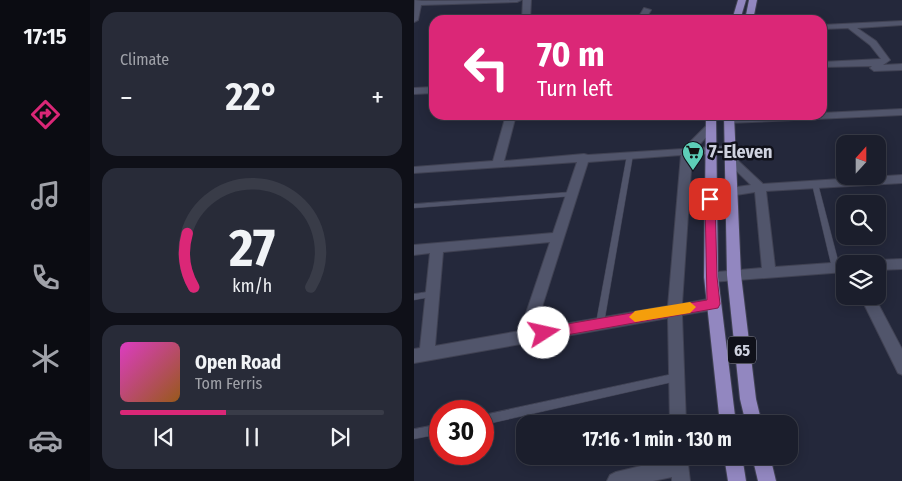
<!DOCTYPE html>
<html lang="en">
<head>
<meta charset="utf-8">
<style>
	body { margin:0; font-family:"Fira Sans Condensed",sans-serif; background:#282b38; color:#f1f3f6; height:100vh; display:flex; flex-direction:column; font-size:19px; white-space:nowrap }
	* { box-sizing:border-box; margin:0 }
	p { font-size:16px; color:#a0a2a9 }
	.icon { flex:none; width:28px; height:28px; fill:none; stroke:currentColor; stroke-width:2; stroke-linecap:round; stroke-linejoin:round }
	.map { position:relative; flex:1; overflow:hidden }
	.panel { display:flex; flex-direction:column; gap:12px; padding:12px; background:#0f1018; width:324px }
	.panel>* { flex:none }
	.banner { position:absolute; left:15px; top:15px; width:398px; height:105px; border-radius:15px; box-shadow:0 2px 12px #0003,0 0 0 1px #393c48; background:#db2777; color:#fff; overflow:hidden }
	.needle { width:32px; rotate:21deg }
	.tools { position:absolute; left:422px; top:135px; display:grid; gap:10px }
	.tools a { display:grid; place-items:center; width:50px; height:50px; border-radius:10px; background:#1b1e2c; box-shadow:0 2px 12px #0003,0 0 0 1px #393c48; font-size:25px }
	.speed { position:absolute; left:15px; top:400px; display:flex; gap:10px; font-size:25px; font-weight:700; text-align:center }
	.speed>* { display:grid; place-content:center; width:65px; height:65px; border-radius:50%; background:#1b1e2c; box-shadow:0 2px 12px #0003,0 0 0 1px #393c48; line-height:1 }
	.speed .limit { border:8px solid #d22; background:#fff; color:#111 }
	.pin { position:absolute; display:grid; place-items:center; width:42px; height:42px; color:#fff; margin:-21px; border-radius:10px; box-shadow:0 2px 8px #0006 }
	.me { position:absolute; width:55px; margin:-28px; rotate:80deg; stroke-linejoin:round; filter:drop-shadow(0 0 4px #0008) }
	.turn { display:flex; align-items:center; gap:18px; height:105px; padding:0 25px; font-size:22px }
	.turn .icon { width:65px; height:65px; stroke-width:2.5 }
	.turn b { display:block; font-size:35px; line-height:42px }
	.big { font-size:38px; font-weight:700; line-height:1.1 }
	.panel .tile { flex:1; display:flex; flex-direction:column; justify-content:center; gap:8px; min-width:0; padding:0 18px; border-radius:15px; background:#282b38 }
	.panel .dial { align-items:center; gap:0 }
	.dial svg { height:130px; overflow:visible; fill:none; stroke:#393c48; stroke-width:7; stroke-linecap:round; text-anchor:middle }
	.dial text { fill:#f1f3f6; stroke:none }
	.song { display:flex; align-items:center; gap:15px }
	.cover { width:60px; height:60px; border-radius:8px; background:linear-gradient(135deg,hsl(310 70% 55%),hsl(30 70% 35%)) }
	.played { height:5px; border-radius:2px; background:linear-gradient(90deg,#db2777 40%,#393c48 40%) }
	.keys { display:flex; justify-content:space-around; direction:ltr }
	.heat { display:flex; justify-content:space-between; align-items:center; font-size:28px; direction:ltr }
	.trip { position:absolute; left:102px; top:415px; width:282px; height:50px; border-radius:15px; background:#1b1e2c; box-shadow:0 2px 12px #0003,0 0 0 1px #393c48; font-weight:700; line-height:50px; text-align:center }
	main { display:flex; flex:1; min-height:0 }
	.dock { display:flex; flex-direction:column; width:90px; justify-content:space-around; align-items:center; background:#0b0c12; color:#a0a2a9 }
	.dock .icon { width:35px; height:35px }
	.dock .selected { color:#db2777 }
	.dock b { font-size:22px; color:#f1f3f6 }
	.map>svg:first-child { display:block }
</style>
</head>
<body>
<main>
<nav class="dock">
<b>17:15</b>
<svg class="icon selected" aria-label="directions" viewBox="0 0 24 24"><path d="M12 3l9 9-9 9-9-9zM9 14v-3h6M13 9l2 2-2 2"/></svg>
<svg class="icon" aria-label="music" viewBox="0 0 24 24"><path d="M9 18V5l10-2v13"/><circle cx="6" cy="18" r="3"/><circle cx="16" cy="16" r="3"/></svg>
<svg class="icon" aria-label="phone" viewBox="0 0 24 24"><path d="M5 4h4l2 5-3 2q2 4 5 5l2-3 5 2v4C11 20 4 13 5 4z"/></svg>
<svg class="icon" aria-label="climate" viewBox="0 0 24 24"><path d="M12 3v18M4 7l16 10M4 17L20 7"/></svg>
<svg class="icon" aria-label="car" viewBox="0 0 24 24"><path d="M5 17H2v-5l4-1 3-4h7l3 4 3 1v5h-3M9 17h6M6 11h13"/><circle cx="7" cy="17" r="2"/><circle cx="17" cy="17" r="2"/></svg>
</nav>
<section class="panel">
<div class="tile"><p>Climate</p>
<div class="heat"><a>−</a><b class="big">22°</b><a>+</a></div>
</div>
<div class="tile dial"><svg viewBox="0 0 100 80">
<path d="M14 69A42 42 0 1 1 86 69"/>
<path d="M14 69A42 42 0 0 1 10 36" stroke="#db2777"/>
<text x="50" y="56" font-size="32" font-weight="700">27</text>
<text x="50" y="72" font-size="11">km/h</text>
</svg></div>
<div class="tile">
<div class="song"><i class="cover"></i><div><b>Open Road</b><p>Tom Ferris</p></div></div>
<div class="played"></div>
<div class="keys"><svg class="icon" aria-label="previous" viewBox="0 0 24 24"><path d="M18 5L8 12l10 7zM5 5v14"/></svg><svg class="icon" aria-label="pause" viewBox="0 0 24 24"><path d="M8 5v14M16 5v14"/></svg><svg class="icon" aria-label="next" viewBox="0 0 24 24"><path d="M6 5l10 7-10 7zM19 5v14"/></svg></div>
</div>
</section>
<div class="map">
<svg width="489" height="481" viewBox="0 0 489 481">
	<rect width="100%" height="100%" fill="#24283b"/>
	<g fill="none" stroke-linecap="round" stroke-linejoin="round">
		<g stroke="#404253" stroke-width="1">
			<g id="service">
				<polygon points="216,153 219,155 190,323 189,326 186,327 183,326 182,323 213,155"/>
				<polygon points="399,182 401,182 404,184 426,268 425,270 419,270 418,268 398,184"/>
				<polygon points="158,192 161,194 160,196 0,208 0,204"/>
				<polygon points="19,291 22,292 23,294 22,296 0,300 0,294"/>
				<polygon points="263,373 266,374 268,377 266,380 263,381 69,425 69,415"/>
				<polygon points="26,424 26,434 0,439 0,429"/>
			</g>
		</g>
		<g stroke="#404253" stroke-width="2">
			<g id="minor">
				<polygon points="1,0 8,1 107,0 103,2 7,5 4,20 0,22"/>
				<polygon points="109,0 117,0 116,20 108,20"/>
				<polygon points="230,8 237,10 231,20 223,20"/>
				<polygon points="489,21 489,25 443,28 462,41 476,60 469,65 489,64 489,70 460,71 456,68 458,66 408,67 408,62 467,59 456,45 434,28 408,29 408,25"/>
				<polygon points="20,87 20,93 0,94 0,88"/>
				<polygon points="489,109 489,115 315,123 310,120 315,117 408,115 408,113"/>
				<path d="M92 115H102L90 161 170 154 174 155 269 149 292 126 296 125 301 128 282 148 315 146 320 149 315 152 278 155 268 304 299 298 304 300 306 304 304 308 299 310 268 315 272 424H256L254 318 0 363V349L6 348 16 253 0 255V245L139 233 163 162 0 173V167L79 161ZM267 155 254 306 121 329 174 162ZM136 242 106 331 21 346 29 252Z"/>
				<polygon points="315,155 319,156 349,184 489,175 489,183 352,191 361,267 431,262 436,264 431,264 431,272 297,282 292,281 290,277 292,273 348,268 341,192 316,196 310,192 316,188 337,185 311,160 310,158"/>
				<polygon points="489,259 489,269 464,270 464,264 458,264 464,260"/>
				<polygon points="446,296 460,296 489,351 489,375 484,373"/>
				<polygon points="255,456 273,456 276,481 258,481 258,477 239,481 193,481 196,475 202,472 256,459"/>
			</g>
		</g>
		<g stroke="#404253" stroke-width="2">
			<g id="primary">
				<polygon points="324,0 332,0 326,20 318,20"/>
				<polygon points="335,0 343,0 339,20 331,20"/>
				<polygon points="292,115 302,115 304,277 322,424 306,424 290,277"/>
				<polygon points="310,115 320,115 327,275 342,399 348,424 332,424 326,399 313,275"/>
				<polygon points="310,456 328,456 332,481 314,481"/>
				<polygon points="338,456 356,456 362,481 344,481"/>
			</g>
		</g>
		<use href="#service" fill="#51556b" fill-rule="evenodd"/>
		<use href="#minor" fill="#51556b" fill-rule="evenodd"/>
		<use href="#primary" fill="#9287c0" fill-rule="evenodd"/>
	</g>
	<polygon fill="#db2777" stroke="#8e194d" points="296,196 301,199 303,277 306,304 304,308 130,339 125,337 123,333 125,329 130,328 293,300 291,199"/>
	<polygon fill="#f59e0b" points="276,302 282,307 276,313 221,322 215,317 221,311"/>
	<defs>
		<g id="supermarket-pin" transform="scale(1.125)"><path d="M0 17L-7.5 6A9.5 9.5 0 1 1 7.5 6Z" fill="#5dceb8" stroke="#10111a"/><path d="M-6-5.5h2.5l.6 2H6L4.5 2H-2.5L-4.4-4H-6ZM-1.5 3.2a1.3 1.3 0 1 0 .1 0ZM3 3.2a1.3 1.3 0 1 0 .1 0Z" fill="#111"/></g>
	</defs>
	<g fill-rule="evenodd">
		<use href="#supermarket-pin" x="279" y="152"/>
	</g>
	<g text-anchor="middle" stroke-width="5" stroke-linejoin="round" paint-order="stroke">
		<rect fill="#10111a" stroke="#9698a4" stroke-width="1" x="314" y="336.5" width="28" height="27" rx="4"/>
		<g font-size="16" font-weight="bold" fill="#cfd2df">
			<text x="328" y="356">65</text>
		</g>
		<g font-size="18" font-weight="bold" fill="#cfd2df" stroke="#10111a" text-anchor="start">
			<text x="295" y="158">7-Eleven</text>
		</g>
	</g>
</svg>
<div class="tools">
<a><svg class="needle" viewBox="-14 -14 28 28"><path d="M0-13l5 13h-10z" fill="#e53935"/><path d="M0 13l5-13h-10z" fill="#a0a2a9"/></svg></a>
<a><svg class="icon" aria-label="search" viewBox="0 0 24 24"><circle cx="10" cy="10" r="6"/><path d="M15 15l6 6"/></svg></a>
<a><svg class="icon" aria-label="layers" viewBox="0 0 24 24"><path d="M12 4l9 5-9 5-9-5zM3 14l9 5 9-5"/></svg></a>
</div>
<div class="speed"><div class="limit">30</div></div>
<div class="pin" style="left:296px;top:199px;background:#d93025"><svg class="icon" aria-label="arrive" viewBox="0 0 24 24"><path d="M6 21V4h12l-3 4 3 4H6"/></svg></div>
<svg class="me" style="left:130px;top:333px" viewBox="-20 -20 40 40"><circle r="19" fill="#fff"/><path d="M0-13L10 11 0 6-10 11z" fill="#db2777"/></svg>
<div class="trip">17:16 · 1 min · 130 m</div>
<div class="banner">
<div class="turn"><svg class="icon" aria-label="left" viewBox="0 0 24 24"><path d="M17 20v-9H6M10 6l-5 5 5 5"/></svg><div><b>70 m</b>Turn left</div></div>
</div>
</div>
</main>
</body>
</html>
